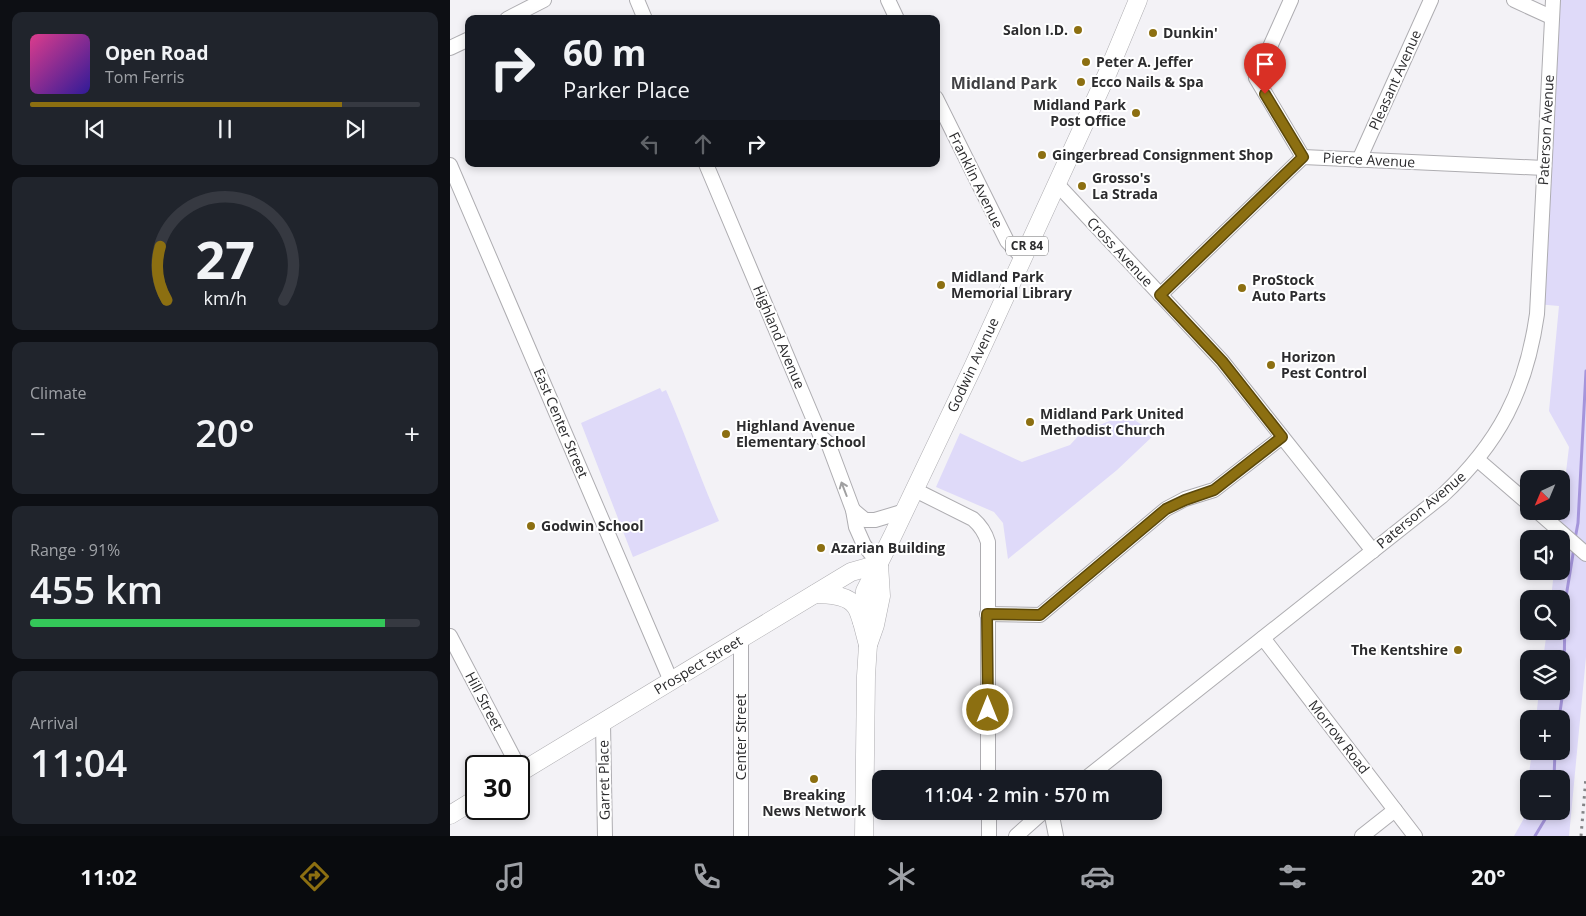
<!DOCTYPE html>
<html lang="en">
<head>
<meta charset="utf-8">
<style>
	body { margin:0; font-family:"Open Sans",sans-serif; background:#20242c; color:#f1f3f6; height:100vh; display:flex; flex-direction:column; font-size:19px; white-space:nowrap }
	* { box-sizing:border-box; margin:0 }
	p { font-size:16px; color:#9ea1a6 }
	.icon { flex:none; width:28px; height:28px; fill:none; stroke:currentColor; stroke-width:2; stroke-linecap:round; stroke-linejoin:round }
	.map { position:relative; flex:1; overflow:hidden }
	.panel { display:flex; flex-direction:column; gap:12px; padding:12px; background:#0d0f14; width:450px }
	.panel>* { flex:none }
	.banner { position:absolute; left:15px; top:15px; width:475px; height:152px; border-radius:10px; box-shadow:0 2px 8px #0003; background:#171b24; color:#f1f3f6; overflow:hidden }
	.needle { width:32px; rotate:224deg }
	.buttons { position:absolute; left:1070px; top:470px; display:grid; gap:10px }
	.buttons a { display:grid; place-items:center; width:50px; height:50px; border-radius:10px; background:#171b24; box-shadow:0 2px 8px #0003; font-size:25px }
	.speed { position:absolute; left:15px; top:755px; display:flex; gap:10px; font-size:25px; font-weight:700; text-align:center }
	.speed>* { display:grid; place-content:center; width:65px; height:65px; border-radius:50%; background:#171b24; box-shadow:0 2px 8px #0003; line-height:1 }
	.speed .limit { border:2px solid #111; border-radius:8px; background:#fff; color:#111 }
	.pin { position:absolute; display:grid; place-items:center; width:42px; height:42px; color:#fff; margin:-51px -21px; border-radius:50% 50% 50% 0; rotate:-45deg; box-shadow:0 0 5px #0007 }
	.pin .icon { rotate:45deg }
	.me { position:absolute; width:55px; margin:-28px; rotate:0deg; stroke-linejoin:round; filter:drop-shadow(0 0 4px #0008) }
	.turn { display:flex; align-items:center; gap:18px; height:105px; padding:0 15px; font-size:22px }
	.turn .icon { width:65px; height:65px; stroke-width:2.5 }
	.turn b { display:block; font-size:35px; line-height:42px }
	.lanes { display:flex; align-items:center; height:48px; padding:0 15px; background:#0003; justify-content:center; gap:25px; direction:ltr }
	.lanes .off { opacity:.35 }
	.big { font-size:38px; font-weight:600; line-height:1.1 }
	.panel .card { flex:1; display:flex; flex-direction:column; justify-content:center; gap:8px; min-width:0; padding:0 18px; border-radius:10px; background:#20242c }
	.panel .dial { align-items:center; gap:0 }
	.dial svg { height:130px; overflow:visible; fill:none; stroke:#363941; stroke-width:7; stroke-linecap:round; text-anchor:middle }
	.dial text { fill:#f1f3f6; stroke:none }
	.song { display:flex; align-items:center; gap:15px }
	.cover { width:60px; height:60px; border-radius:8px; background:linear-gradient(135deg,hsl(330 70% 55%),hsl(250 70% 35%)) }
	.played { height:5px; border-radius:2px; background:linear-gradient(90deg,#8c6f11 80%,#363941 80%) }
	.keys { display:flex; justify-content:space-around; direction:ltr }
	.heat { display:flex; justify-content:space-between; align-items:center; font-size:28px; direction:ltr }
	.charge { height:8px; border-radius:4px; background:linear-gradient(90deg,#34c759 91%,#363941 0) }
	.trip { position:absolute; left:422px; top:770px; width:290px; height:50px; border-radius:10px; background:#171b24; box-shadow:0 2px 8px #0003; font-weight:600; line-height:50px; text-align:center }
	.dock { display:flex; height:80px; justify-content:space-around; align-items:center; background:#090b0e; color:#9ea1a6 }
	.dock .icon { width:35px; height:35px }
	.dock .current { color:#8c6f11 }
	.dock b { font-size:22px; color:#f1f3f6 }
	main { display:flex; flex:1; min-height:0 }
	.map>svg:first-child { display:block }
</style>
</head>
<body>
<main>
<section class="panel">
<div class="card">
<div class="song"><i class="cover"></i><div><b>Open Road</b><p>Tom Ferris</p></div></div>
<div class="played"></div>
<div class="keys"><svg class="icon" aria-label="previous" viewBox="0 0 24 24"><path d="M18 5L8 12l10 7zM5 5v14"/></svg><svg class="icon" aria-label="pause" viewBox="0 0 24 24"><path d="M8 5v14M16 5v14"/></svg><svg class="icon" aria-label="next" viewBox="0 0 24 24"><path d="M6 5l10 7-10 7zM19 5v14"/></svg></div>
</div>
<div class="card dial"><svg viewBox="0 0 100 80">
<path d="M14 69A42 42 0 1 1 86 69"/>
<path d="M14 69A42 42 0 0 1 10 36" stroke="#8c6f11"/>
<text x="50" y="56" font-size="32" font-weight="700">27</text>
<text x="50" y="72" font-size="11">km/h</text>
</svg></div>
<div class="card"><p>Climate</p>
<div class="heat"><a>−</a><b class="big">20°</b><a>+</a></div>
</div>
<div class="card"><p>Range · 91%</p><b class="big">455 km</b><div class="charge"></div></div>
<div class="card"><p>Arrival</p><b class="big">11:04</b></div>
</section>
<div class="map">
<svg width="1136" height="836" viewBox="0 0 1136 836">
	<rect width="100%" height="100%" fill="#f3f2f6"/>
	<g fill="#dfdaf9" fill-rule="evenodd">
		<path d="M1107 0H1136V657L1119 836H1064L1073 820 1082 751H1111V719H1086L1089 691H1111V659H1093L1097 631H1111V599H1101L1104 571H1111V539H1108L1119 447 1099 411 1109 306 1086 304ZM1079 779H1111V811H1079Z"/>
		<path d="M210 388 212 392 216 390C235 433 250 478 269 521L183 557 131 423Z"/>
		<polygon points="676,414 705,434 667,470 558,559 553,523 544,512 486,487 510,433 572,462 620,445 631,433"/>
	</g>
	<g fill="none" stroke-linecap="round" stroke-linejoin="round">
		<g stroke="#a595db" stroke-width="3">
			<polyline points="1125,539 1128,523 1136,371"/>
			<polyline points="1109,719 1114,684 1115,603 1124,548"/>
			<polyline points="1104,779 1105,751"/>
			<polyline points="1085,836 1100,811"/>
		</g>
		<g stroke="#aeadb1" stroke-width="16">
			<g id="minor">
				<polyline points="187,0 195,19"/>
				<polyline points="438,0 447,19"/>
				<polyline points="841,0 806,78 853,157"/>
				<polyline points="1064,0 1101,17"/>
				<polyline points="57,19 94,0"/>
				<polyline points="0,48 19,39"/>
				<polyline points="486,98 557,241 572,257"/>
				<polyline points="909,160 981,0"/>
				<polyline points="256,164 371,437 378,443 403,510 406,527 414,545 429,564"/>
				<polyline points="0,165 221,681"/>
				<polyline points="607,184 772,361 923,551"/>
				<polyline points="710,295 853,157 1094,168"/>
				<polyline points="1028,460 1079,504"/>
				<path d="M465 490 523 519C531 526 535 532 538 542V779"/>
				<polyline points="403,510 415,520 425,520 455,511"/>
				<polyline points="1087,511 1136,554"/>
				<polyline points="537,614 590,615 716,509 735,499 764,490 832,437"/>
				<polyline points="0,636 68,766"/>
				<polyline points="813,638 965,836"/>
				<polyline points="153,723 155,836"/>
				<path d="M635 779 992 496C1049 443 1076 391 1087 314L1103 0"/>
				<polyline points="539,811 539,836"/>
				<polyline points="601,811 606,836"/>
				<polyline points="291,836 291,639"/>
				<polyline points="566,836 594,811"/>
				<polyline points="912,836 945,810"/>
			</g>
		</g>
		<g stroke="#aeadb1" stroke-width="19">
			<g id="major">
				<path d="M365 594C378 595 398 594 406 607 409 611 410 617 412 622"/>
				<polyline points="418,645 412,622 415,591 443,535 523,367 658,72 688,0"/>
				<polyline points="69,773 401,572 429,564"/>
				<polyline points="0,815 26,799"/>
				<polyline points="414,836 416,676 418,645 425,625 431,596 429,564"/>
			</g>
		</g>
		<use href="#minor" stroke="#fff" stroke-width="14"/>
		<use href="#major" stroke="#fff" stroke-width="18"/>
		<polyline stroke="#848486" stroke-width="3" stroke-dasharray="2.5 5" stroke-linecap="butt" points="1131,836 1136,777"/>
	</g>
	<defs><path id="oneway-shaft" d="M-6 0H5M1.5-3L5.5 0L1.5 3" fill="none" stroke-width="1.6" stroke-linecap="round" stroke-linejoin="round" transform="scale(1.25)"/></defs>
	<use stroke="#a0a0a1" href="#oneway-shaft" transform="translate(394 489) rotate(-111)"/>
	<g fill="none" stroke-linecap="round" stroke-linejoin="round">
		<g stroke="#5b480b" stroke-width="12">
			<polyline id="route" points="538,710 537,614 590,615 716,509 735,500 764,490 832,437 772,361 710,295 853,157 815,94"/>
		</g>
		<use href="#route" stroke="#8c6f11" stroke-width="9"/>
	</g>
	<g fill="#8c6f11" stroke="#fff" stroke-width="2">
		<circle cx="628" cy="30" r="5"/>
		<circle cx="703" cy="33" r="5"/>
		<circle cx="636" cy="62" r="5"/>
		<circle cx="631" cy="82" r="5"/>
		<circle cx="686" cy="113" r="5"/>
		<circle cx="592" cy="155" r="5"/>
		<circle cx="632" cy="186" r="5"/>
		<circle cx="491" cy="285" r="5"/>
		<circle cx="792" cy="288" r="5"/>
		<circle cx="821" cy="365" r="5"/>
		<circle cx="580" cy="422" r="5"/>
		<circle cx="276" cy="434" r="5"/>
		<circle cx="81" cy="526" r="5"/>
		<circle cx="371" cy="548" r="5"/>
		<circle cx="1008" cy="650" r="5"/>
		<circle cx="364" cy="779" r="5"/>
	</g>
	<g text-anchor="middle" stroke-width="4" stroke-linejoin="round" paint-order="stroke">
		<rect fill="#fff" stroke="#6b6b6d" stroke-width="1" x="556" y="236.5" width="42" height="19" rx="4"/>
		<g font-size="12" font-weight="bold" fill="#2c2c2e">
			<text x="577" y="250">CR 84</text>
		</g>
		<g font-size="14" font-weight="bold" fill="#2c2c2e" stroke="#fff" text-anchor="start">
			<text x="618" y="35" text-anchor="end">Salon I.D.</text>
			<text x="713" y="38">Dunkin'</text>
			<text x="646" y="67">Peter A. Jeffer</text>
			<text x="641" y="87">Ecco Nails &amp; Spa</text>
			<text x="676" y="110" text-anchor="end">Midland Park<tspan x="676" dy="16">Post Office</tspan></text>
			<text x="602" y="160">Gingerbread Consignment Shop</text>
			<text x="642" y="183">Grosso's<tspan x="642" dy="16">La Strada</tspan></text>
			<text x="501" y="282">Midland Park<tspan x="501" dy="16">Memorial Library</tspan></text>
			<text x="802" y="285">ProStock<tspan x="802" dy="16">Auto Parts</tspan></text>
			<text x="831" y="362">Horizon<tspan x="831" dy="16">Pest Control</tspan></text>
			<text x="590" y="419">Midland Park United<tspan x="590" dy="16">Methodist Church</tspan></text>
			<text x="286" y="431">Highland Avenue<tspan x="286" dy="16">Elementary School</tspan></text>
			<text x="91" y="531">Godwin School</text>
			<text x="381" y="553">Azarian Building</text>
			<text x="998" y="655" text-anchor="end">The Kentshire</text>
			<text x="364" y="800" text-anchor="middle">Breaking<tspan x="364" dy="16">News Network</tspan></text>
		</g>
		<g font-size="14" fill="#2c2c2e" stroke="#fff">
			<text transform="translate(945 80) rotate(-66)" y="5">Pleasant Avenue</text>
			<text transform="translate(1096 130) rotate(-87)" y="5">Paterson Avenue</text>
			<text transform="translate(919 160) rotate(3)" y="5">Pierce Avenue</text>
			<text transform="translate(526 180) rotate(64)" y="5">Franklin Avenue</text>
			<text transform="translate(670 252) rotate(47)" y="5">Cross Avenue</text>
			<text transform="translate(329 337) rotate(67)" y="5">Highland Avenue</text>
			<text transform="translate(523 365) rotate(-65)" y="5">Godwin Avenue</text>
			<text transform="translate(111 423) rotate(67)" y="5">East Center Street</text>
			<text transform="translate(971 510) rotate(-40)" y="5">Paterson Avenue</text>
			<text transform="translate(248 665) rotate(-31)" y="5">Prospect Street</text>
			<text transform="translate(34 701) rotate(62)" y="5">Hill Street</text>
			<text transform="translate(291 737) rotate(-90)" y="5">Center Street</text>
			<text transform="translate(889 737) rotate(52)" y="5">Morrow Road</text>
			<text transform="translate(154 780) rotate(-91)" y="5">Garret Place</text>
		</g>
		<g font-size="16" font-weight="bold" fill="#414144" stroke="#fff">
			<text x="554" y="89">Midland Park</text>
		</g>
	</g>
</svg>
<div class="buttons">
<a><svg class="needle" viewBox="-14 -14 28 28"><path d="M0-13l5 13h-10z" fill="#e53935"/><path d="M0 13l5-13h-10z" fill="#9ea1a6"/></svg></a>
<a><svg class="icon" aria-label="sound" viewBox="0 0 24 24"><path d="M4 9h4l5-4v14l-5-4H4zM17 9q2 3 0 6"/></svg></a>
<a><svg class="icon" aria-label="search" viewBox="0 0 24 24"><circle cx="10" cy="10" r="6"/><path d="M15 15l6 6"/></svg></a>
<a><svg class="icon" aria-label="layers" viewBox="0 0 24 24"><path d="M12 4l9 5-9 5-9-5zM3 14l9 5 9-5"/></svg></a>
<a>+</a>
<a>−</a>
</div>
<div class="speed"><div class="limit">30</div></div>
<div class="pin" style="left:815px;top:94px;background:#d93025"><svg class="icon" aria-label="arrive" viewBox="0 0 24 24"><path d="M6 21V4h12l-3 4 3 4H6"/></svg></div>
<svg class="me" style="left:538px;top:710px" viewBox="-20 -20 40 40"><circle r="17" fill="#8c6f11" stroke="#fff" stroke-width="3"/><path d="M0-11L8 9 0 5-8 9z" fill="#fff"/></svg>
<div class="trip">11:04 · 2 min · 570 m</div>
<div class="banner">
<div class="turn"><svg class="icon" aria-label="right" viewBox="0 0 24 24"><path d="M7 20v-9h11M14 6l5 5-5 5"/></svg><div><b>60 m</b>Parker Place</div></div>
<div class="lanes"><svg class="icon off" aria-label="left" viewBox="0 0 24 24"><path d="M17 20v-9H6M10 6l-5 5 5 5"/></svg><svg class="icon off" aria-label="ahead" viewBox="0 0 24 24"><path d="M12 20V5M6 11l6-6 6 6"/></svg><svg class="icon" aria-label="right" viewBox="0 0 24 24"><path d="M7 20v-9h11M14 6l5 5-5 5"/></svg></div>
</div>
</div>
</main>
<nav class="dock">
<b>11:02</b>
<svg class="icon current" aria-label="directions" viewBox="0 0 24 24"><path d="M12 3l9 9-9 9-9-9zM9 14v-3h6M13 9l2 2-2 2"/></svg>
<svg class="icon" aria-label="music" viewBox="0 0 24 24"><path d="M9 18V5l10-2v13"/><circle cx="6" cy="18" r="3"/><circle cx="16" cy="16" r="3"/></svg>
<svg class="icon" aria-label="phone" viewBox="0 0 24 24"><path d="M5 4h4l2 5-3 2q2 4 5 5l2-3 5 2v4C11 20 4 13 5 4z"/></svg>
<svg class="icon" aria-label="climate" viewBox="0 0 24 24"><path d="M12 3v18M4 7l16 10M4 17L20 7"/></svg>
<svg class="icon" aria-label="car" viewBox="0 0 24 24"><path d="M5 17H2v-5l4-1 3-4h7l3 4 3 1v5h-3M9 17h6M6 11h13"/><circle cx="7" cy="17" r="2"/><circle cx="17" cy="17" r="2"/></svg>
<svg class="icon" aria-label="filters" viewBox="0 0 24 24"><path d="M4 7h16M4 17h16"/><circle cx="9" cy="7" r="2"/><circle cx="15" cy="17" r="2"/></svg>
<b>20°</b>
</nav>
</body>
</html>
